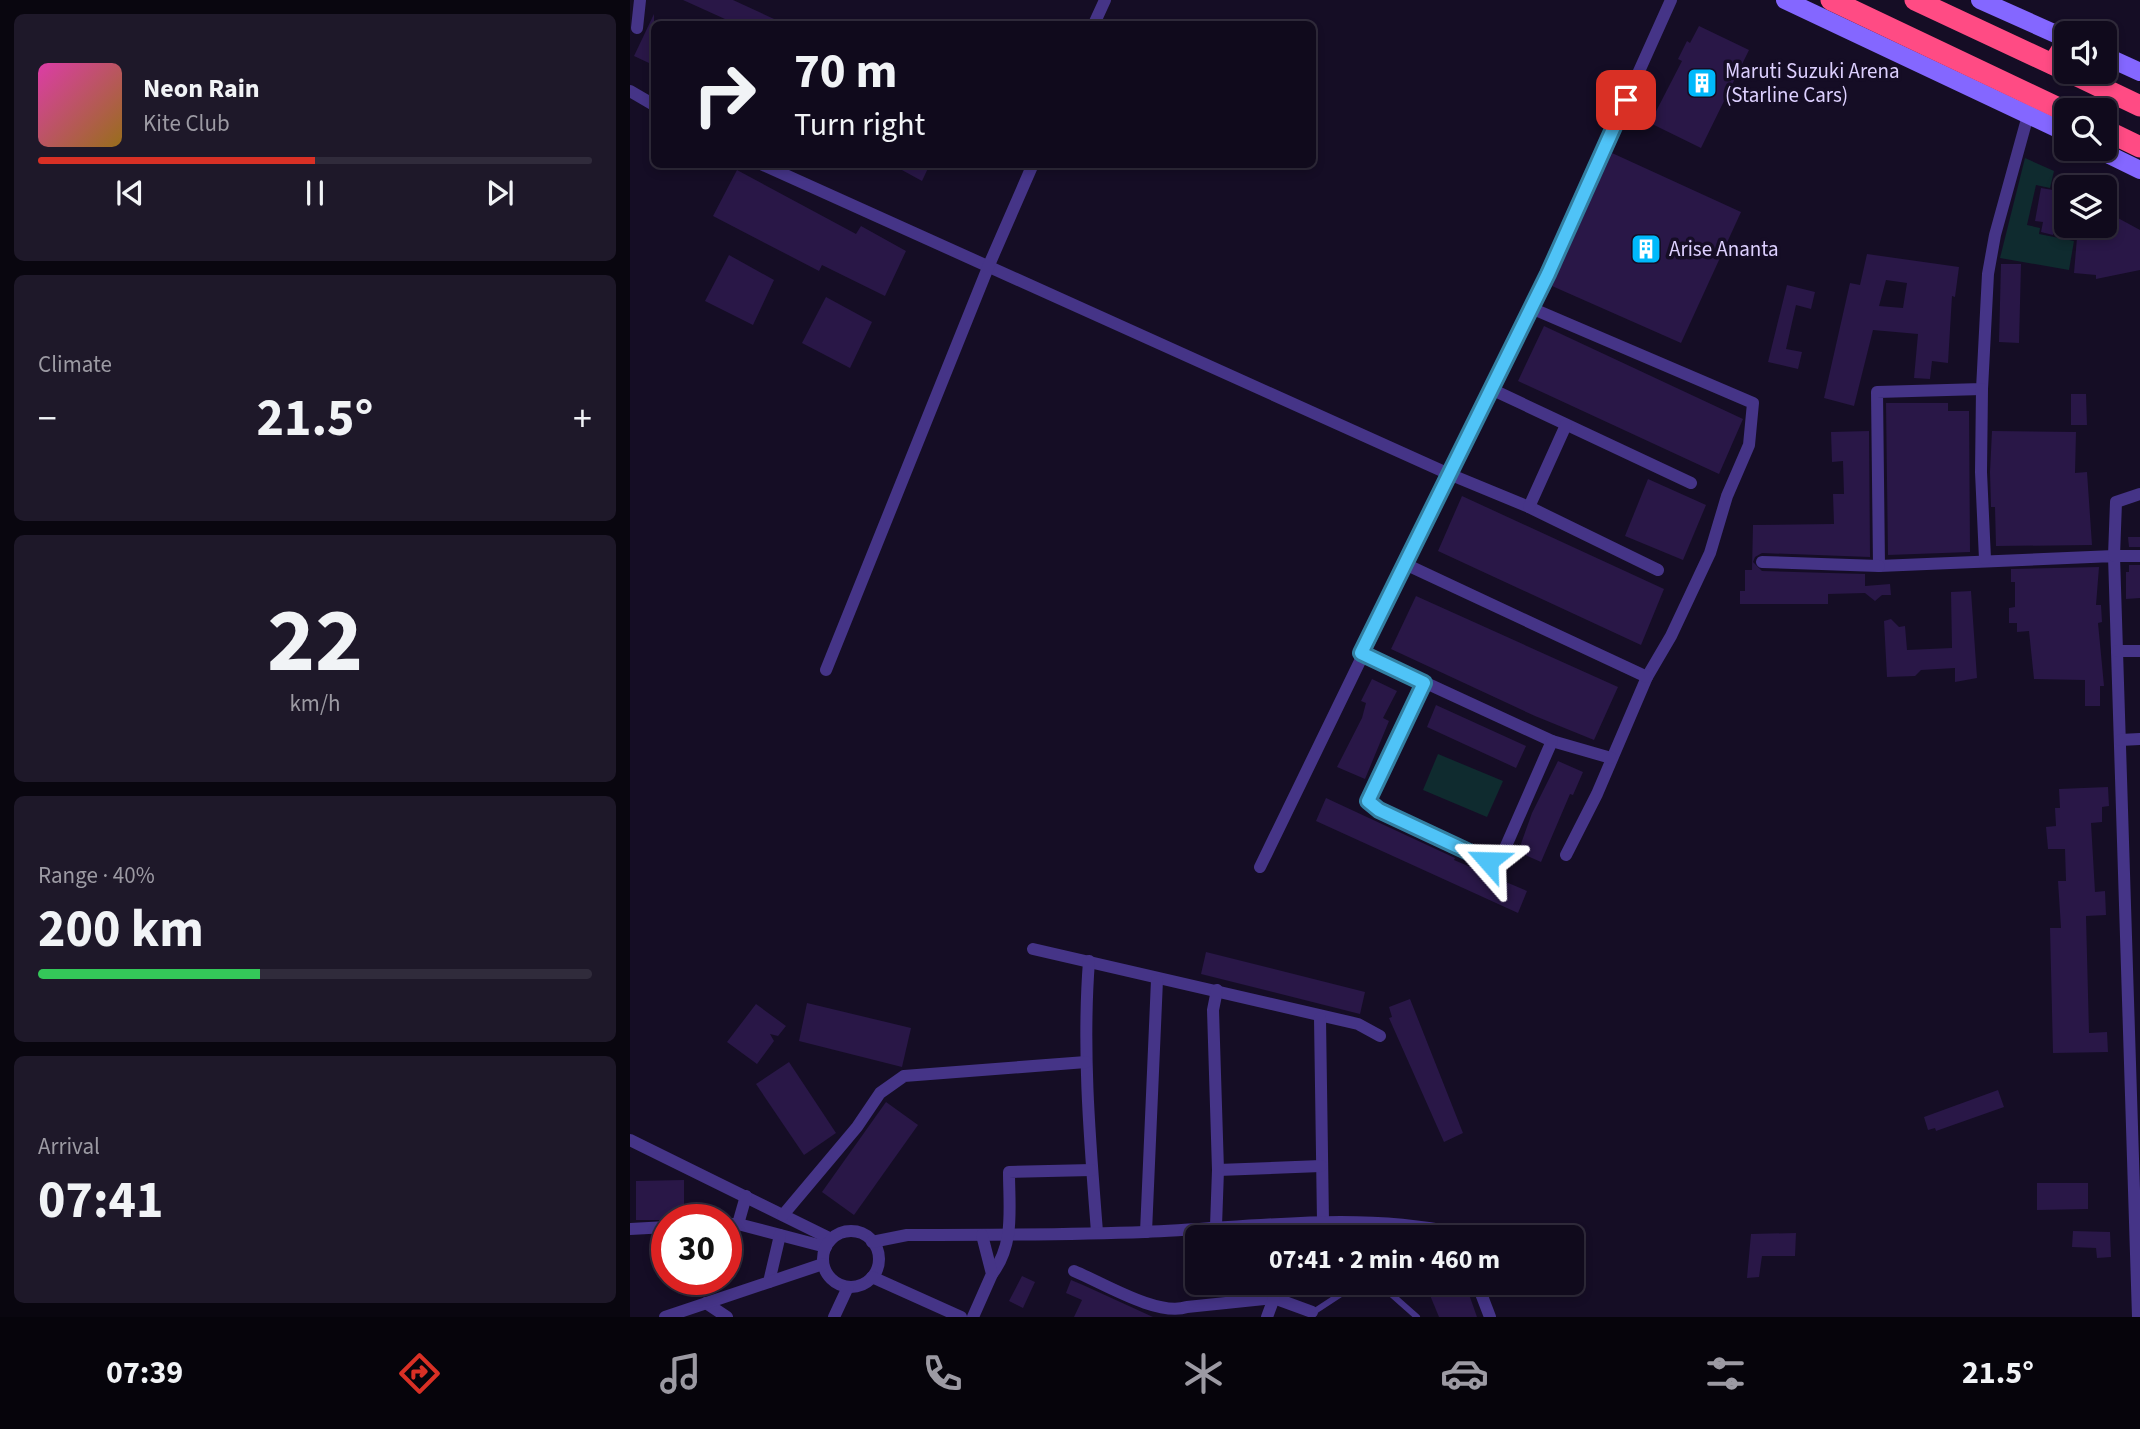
<!DOCTYPE html>
<html lang="en">
<head>
<meta charset="utf-8">
<style>
	body { margin:0; font-family:"Source Sans 3",sans-serif; background:#1e1829; color:#f1f3f6; height:100vh; display:flex; flex-direction:column; font-size:26px; white-space:nowrap }
	* { box-sizing:border-box; margin:0 }
	p { font-size:23px; color:#9c9aa3 }
	.icon { flex:none; width:38px; height:38px; fill:none; stroke:currentColor; stroke-width:2; stroke-linecap:round; stroke-linejoin:round }
	.map { position:relative; flex:1; overflow:hidden }
	.panel { display:flex; flex-direction:column; gap:14px; padding:14px; background:#09060f; width:630px }
	.panel>* { flex:none }
	.banner { position:absolute; left:21px; top:21px; width:665px; height:147px; border-radius:10px; box-shadow:0 4px 10px #0003,0 0 0 2px #302b3b; background:#100a1c; color:#f1f3f6; overflow:hidden }
	.tools { position:absolute; left:1424px; top:21px; display:grid; gap:14px }
	.tools a { display:grid; place-items:center; width:63px; height:63px; border-radius:10px; background:#100a1c; box-shadow:0 4px 10px #0003,0 0 0 2px #302b3b; font-size:35px }
	.speed { position:absolute; left:21px; top:1204px; display:flex; gap:14px; font-size:35px; font-weight:700; text-align:center }
	.speed>* { display:grid; place-content:center; width:91px; height:91px; border-radius:50%; background:#100a1c; box-shadow:0 4px 10px #0003,0 0 0 2px #302b3b; line-height:1 }
	.speed .limit { border:10px solid #d22; background:#fff; color:#111 }
	.pin { position:absolute; display:grid; place-items:center; width:60px; height:60px; color:#fff; margin:-30px; border-radius:14px; box-shadow:0 4px 10px #0006 }
	.me { position:absolute; width:77px; margin:-38px; rotate:295deg; stroke-linejoin:round; filter:drop-shadow(0 0 5px #0008) }
	.turn { display:flex; align-items:center; gap:24px; height:147px; padding:0 28px; font-size:32px }
	.turn .icon { width:91px; height:91px; stroke-width:2.5 }
	.turn b { display:block; font-size:49px; line-height:60px }
	.big { font-size:52px; font-weight:700; line-height:1.1 }
	.panel .tile { flex:1; display:flex; flex-direction:column; justify-content:center; gap:10px; min-width:0; padding:0 24px; border-radius:10px; background:#1e1829 }
	.panel .dial { align-items:center; gap:0 }
	.dial b { font-size:91px; line-height:1 }
	.song { display:flex; align-items:center; gap:21px }
	.cover { width:84px; height:84px; border-radius:10px; background:linear-gradient(135deg,hsl(320 70% 55%),hsl(40 70% 35%)) }
	.played { height:7px; border-radius:4px; background:linear-gradient(90deg,#d93025 50%,#302b3b 50%) }
	.keys { display:flex; justify-content:space-around; direction:ltr }
	.heat { display:flex; justify-content:space-between; align-items:center; font-size:38px; direction:ltr }
	.charge { height:10px; border-radius:5px; background:linear-gradient(90deg,#34c759 40%,#302b3b 0) }
	.trip { position:absolute; left:555px; top:1225px; width:399px; height:70px; border-radius:10px; background:#100a1c; box-shadow:0 4px 10px #0003,0 0 0 2px #302b3b; font-weight:700; line-height:70px; text-align:center }
	.menu { display:flex; height:112px; justify-content:space-around; align-items:center; background:#06040b; color:#9c9aa3 }
	.menu .icon { width:49px; height:49px }
	.menu .current { color:#d93025 }
	.menu b { font-size:32px; color:#f1f3f6 }
	main { display:flex; flex:1; min-height:0 }
	.map>svg:first-child { display:block }
</style>
</head>
<body>
<main>
<section class="panel">
<div class="tile">
<div class="song"><i class="cover"></i><div><b>Neon Rain</b><p>Kite Club</p></div></div>
<div class="played"></div>
<div class="keys"><svg class="icon" aria-label="previous" viewBox="0 0 24 24"><path d="M18 5L8 12l10 7zM5 5v14"/></svg><svg class="icon" aria-label="pause" viewBox="0 0 24 24"><path d="M8 5v14M16 5v14"/></svg><svg class="icon" aria-label="next" viewBox="0 0 24 24"><path d="M6 5l10 7-10 7zM19 5v14"/></svg></div>
</div>
<div class="tile"><p>Climate</p>
<div class="heat"><a>−</a><b class="big">21.5°</b><a>+</a></div>
</div>
<div class="tile dial"><b>22</b><p>km/h</p></div>
<div class="tile"><p>Range · 40%</p><b class="big">200 km</b><div class="charge"></div></div>
<div class="tile"><p>Arrival</p><b class="big">07:41</b></div>
</section>
<div class="map">
<svg width="1510" height="1317" viewBox="0 0 1510 1317">
	<rect width="100%" height="100%" fill="#150d25"/>
	<g fill="#0f2b2f">
		<polygon points="1395,158 1424,171 1420,188 1406,185 1397,225 1410,228 1409,234 1444,241 1439,270 1370,258"/>
		<polygon points="808,754 873,781 857,817 793,790"/>
	</g>
	<g fill="#291747" fill-rule="evenodd">
		<polygon points="53,0 103,0 155,24 106,24"/>
		<polygon points="24,14 24,49 19,63 4,56"/>
		<polygon points="1069,26 1119,50 1071,148 1020,123 1052,61 1048,59 1057,41 1060,43"/>
		<polygon points="982,153 1111,212 1051,343 922,286"/>
		<polygon points="261,164 300,164 292,181"/>
		<polygon points="107,170 226,234 231,226 276,251 255,296 192,265 189,271 83,216"/>
		<polygon points="1411,188 1435,192 1431,218 1427,217 1423,235 1411,232 1413,222 1405,221"/>
		<polygon points="1475,211 1510,230 1510,270 1466,279 1466,275 1444,273 1448,226 1475,226"/>
		<path d="M1237 254 1329 267 1325 297 1322 296 1318 363 1302 361 1300 379 1284 378 1288 334 1243 330 1224 406 1194 398 1220 283 1230 285ZM1256 280 1277 283 1273 308 1249 306Z"/>
		<polygon points="99,255 144,280 123,325 75,301"/>
		<polygon points="1371,264 1391,264 1389,343 1369,342"/>
		<polygon points="1157,285 1185,292 1181,309 1166,305 1156,349 1172,352 1168,369 1138,362"/>
		<polygon points="196,297 242,322 220,368 172,343"/>
		<polygon points="914,326 1113,419 1089,474 888,381"/>
		<polygon points="1441,394 1456,394 1457,425 1441,425"/>
		<polygon points="1256,403 1318,403 1318,411 1339,411 1340,552 1258,555"/>
		<polygon points="1239,431 1240,557 1132,553 1125,557 1123,562 1132,571 1235,574 1235,586 1260,584 1261,595 1252,595 1245,601 1235,593 1198,594 1198,604 1110,604 1110,591 1115,591 1115,570 1122,570 1123,525 1204,524 1203,494 1214,494 1213,461 1202,462 1201,432"/>
		<polygon points="1362,431 1446,432 1445,473 1457,472 1462,545 1366,546 1365,507 1361,507 1360,472"/>
		<polygon points="1018,479 1076,505 1053,560 995,536"/>
		<polygon points="832,496 1034,589 1011,645 808,551"/>
		<polygon points="1498,537 1510,537 1510,547 1499,547"/>
		<polygon points="1499,565 1510,565 1510,598 1496,599 1496,572 1499,572"/>
		<polygon points="1469,567 1466,605 1471,605 1472,622 1468,623 1474,686 1470,686 1470,706 1455,706 1455,680 1404,679 1399,631 1387,632 1387,623 1379,623 1379,608 1385,607 1385,582 1381,582 1381,569"/>
		<polygon points="1341,591 1347,678 1325,682 1325,668 1291,670 1285,676 1257,677 1254,621 1261,619 1269,627 1275,626 1277,650 1322,648 1321,592"/>
		<polygon points="786,596 988,687 964,740 905,716 761,649"/>
		<polygon points="742,679 767,691 753,718 759,721 735,779 707,767 732,718 736,703 731,701"/>
		<polygon points="806,705 896,746 886,768 797,727"/>
		<polygon points="928,761 953,772 943,795 940,794 911,862 888,852 902,813"/>
		<polygon points="1478,787 1479,806 1472,807 1472,822 1461,823 1465,892 1475,891 1476,915 1456,916 1459,1033 1477,1032 1478,1052 1423,1053 1420,928 1431,928 1428,881 1436,881 1435,849 1418,849 1416,827 1426,826 1425,808 1430,808 1429,789"/>
		<polygon points="696,798 825,858 824,860 897,891 888,913 686,821"/>
		<polygon points="576,952 735,992 730,1014 571,974"/>
		<polygon points="780,999 833,1133 814,1142 759,1018 762,1017 759,1007"/>
		<polygon points="177,1003 281,1028 272,1067 169,1041"/>
		<polygon points="126,1004 156,1026 148,1036 140,1034 144,1041 127,1064 97,1042"/>
		<polygon points="159,1062 206,1133 174,1155 126,1084"/>
		<polygon points="1368,1090 1374,1107 1306,1131 1305,1128 1298,1130 1294,1117"/>
		<polygon points="256,1102 288,1125 224,1215 192,1192"/>
		<polygon points="54,1180 54,1220 6,1220 6,1181"/>
		<polygon points="1407,1183 1458,1183 1458,1209 1407,1210"/>
		<polygon points="1443,1231 1480,1232 1481,1257 1467,1258 1466,1248 1442,1247"/>
		<polygon points="1166,1233 1165,1256 1132,1256 1129,1277 1117,1278 1121,1234"/>
		<polygon points="392,1276 405,1282 393,1308 379,1301"/>
		<polygon points="441,1280 453,1285 523,1317 444,1317 452,1300 436,1293"/>
		<polygon points="795,1283 835,1283 847,1317 809,1317"/>
	</g>
	<g fill="none" stroke-linecap="round" stroke-linejoin="round">
		<polyline stroke="#453487" stroke-width="6" points="682,1313 711,1294 761,1294 787,1317"/>
		<g stroke="#453487" stroke-width="12">
			<polyline points="464,24 475,0"/>
			<polyline points="7,28 10,0"/>
			<polyline points="0,91 24,105"/>
			<polyline points="1400,108 1365,235 1358,274 1352,389 1247,392 1249,566 1484,556 1508,1317"/>
			<polyline points="131,164 819,474 899,507 1028,570"/>
			<polyline points="901,308 1123,403 1119,445 1097,496 1080,553 1041,636 1017,677 967,794 936,855"/>
			<polyline points="861,389 1061,483"/>
			<polyline points="1352,389 1351,472 1355,559"/>
			<polyline points="1510,494 1486,502 1484,556 1510,556"/>
			<polyline points="899,507 936,425"/>
			<polyline points="1132,562 1249,566"/>
			<polyline points="775,564 1017,677"/>
			<polyline points="1487,651 1510,651"/>
			<polyline points="731,653 922,741 981,758"/>
			<polyline points="196,670 359,265 403,164"/>
			<polyline points="794,683 738,801 749,810 857,861 869,862 922,741"/>
			<polyline points="1490,740 1510,739"/>
			<polyline points="630,867 918,274 1041,0"/>
			<polyline points="403,949 728,1024 750,1036"/>
			<path d="M459 961C452 1051 460 1142 467 1232"/>
			<polyline points="690,1018 693,1222"/>
			<polyline points="0,1140 201,1239"/>
			<polyline points="588,1170 691,1166"/>
			<polyline points="153,1215 227,1127 250,1093 274,1076 456,1062"/>
			<polyline points="96,1224 108,1224 196,1247"/>
			<polyline points="108,1224 116,1196"/>
			<polyline points="586,1226 588,1170 583,1010 587,990"/>
			<polyline points="0,1229 37,1227"/>
			<circle cx="221" cy="1259" r="28"/>
			<polyline points="516,1232 527,980"/>
			<path d="M242 1242 277 1235C356 1235 436 1235 515 1232 620 1228 724 1211 827 1233L829 1237"/>
			<path d="M444 1271C473 1283 528 1317 557 1307L644 1298 682 1312"/>
			<path d="M362 1274C385 1244 379 1208 379 1172L462 1170"/>
			<polyline points="242,1277 331,1317"/>
			<polyline points="139,1282 150,1235"/>
			<polyline points="847,1283 860,1317"/>
			<polyline points="76,1303 97,1317"/>
			<polyline points="35,1317 193,1264"/>
			<polyline points="204,1317 218,1287"/>
			<polyline points="343,1317 362,1274 352,1235"/>
			<polyline points="637,1317 644,1298"/>
		</g>
		<g stroke="#8467ff" stroke-width="18">
			<polyline points="1155,0 1437,133"/>
			<polyline points="1350,0 1437,39"/>
			<polyline points="1475,56 1510,72"/>
			<polyline points="1467,149 1510,170"/>
		</g>
		<g stroke="#ff4b84" stroke-width="21">
			<polyline points="1201,0 1437,112"/>
			<polyline points="1285,0 1437,71"/>
			<polyline points="1423,64 1437,41"/>
			<polyline points="1439,72 1510,106"/>
			<polyline points="1475,130 1510,147"/>
		</g>
	</g>
	<g fill="none" stroke-linecap="round" stroke-linejoin="round">
		<g stroke="#337fa1" stroke-width="18">
			<polyline id="route" points="858,861 749,810 738,801 794,683 731,653 918,274 996,100"/>
		</g>
		<use href="#route" stroke="#4fc3f7" stroke-width="12"/>
	</g>
	<defs>
		<g id="building-square" transform="scale(1.575)"><rect x="-9" y="-9" width="18" height="18" rx="4" fill="#00b9fb" stroke="#150d25"/><path d="M-4-6H4V6H1V3H-1V6H-4ZM-2.5-4.3h1.7v1.8h-1.7ZM.8-4.3h1.7v1.8H.8ZM-2.5-1h1.7V.8h-1.7ZM.8-1h1.7V.8H.8Z" fill="#fff"/></g>
	</defs>
	<g fill-rule="evenodd">
		<use href="#building-square" x="1072" y="83"/>
		<use href="#building-square" x="1016" y="249"/>
	</g>
	<g text-anchor="middle" stroke-width="7" stroke-linejoin="round" paint-order="stroke">
		<g font-size="21" fill="#ddd0ff" stroke="#150d25" text-anchor="start">
			<text x="1095" y="78">Maruti Suzuki Arena<tspan x="1095" dy="24">(Starline Cars)</tspan></text>
			<text x="1039" y="256">Arise Ananta</text>
		</g>
	</g>
</svg>
<div class="tools">
<a><svg class="icon" aria-label="sound" viewBox="0 0 24 24"><path d="M4 9h4l5-4v14l-5-4H4zM17 9q2 3 0 6"/></svg></a>
<a><svg class="icon" aria-label="search" viewBox="0 0 24 24"><circle cx="10" cy="10" r="6"/><path d="M15 15l6 6"/></svg></a>
<a><svg class="icon" aria-label="layers" viewBox="0 0 24 24"><path d="M12 4l9 5-9 5-9-5zM3 14l9 5 9-5"/></svg></a>
</div>
<div class="speed"><div class="limit">30</div></div>
<div class="pin" style="left:996px;top:100px;background:#d93025"><svg class="icon" aria-label="arrive" viewBox="0 0 24 24"><path d="M6 21V4h12l-3 4 3 4H6"/></svg></div>
<svg class="me" style="left:858px;top:861px" viewBox="-20 -20 40 40"><path d="M0-17L14 15 0 8-14 15z" fill="#4fc3f7" stroke="#fff" stroke-width="4"/></svg>
<div class="trip">07:41 · 2 min · 460 m</div>
<div class="banner">
<div class="turn"><svg class="icon" aria-label="right" viewBox="0 0 24 24"><path d="M7 20v-9h11M14 6l5 5-5 5"/></svg><div><b>70 m</b>Turn right</div></div>
</div>
</div>
</main>
<nav class="menu">
<b>07:39</b>
<svg class="icon current" aria-label="directions" viewBox="0 0 24 24"><path d="M12 3l9 9-9 9-9-9zM9 14v-3h6M13 9l2 2-2 2"/></svg>
<svg class="icon" aria-label="music" viewBox="0 0 24 24"><path d="M9 18V5l10-2v13"/><circle cx="6" cy="18" r="3"/><circle cx="16" cy="16" r="3"/></svg>
<svg class="icon" aria-label="phone" viewBox="0 0 24 24"><path d="M5 4h4l2 5-3 2q2 4 5 5l2-3 5 2v4C11 20 4 13 5 4z"/></svg>
<svg class="icon" aria-label="climate" viewBox="0 0 24 24"><path d="M12 3v18M4 7l16 10M4 17L20 7"/></svg>
<svg class="icon" aria-label="car" viewBox="0 0 24 24"><path d="M5 17H2v-5l4-1 3-4h7l3 4 3 1v5h-3M9 17h6M6 11h13"/><circle cx="7" cy="17" r="2"/><circle cx="17" cy="17" r="2"/></svg>
<svg class="icon" aria-label="filters" viewBox="0 0 24 24"><path d="M4 7h16M4 17h16"/><circle cx="9" cy="7" r="2"/><circle cx="15" cy="17" r="2"/></svg>
<b>21.5°</b>
</nav>
</body>
</html>
